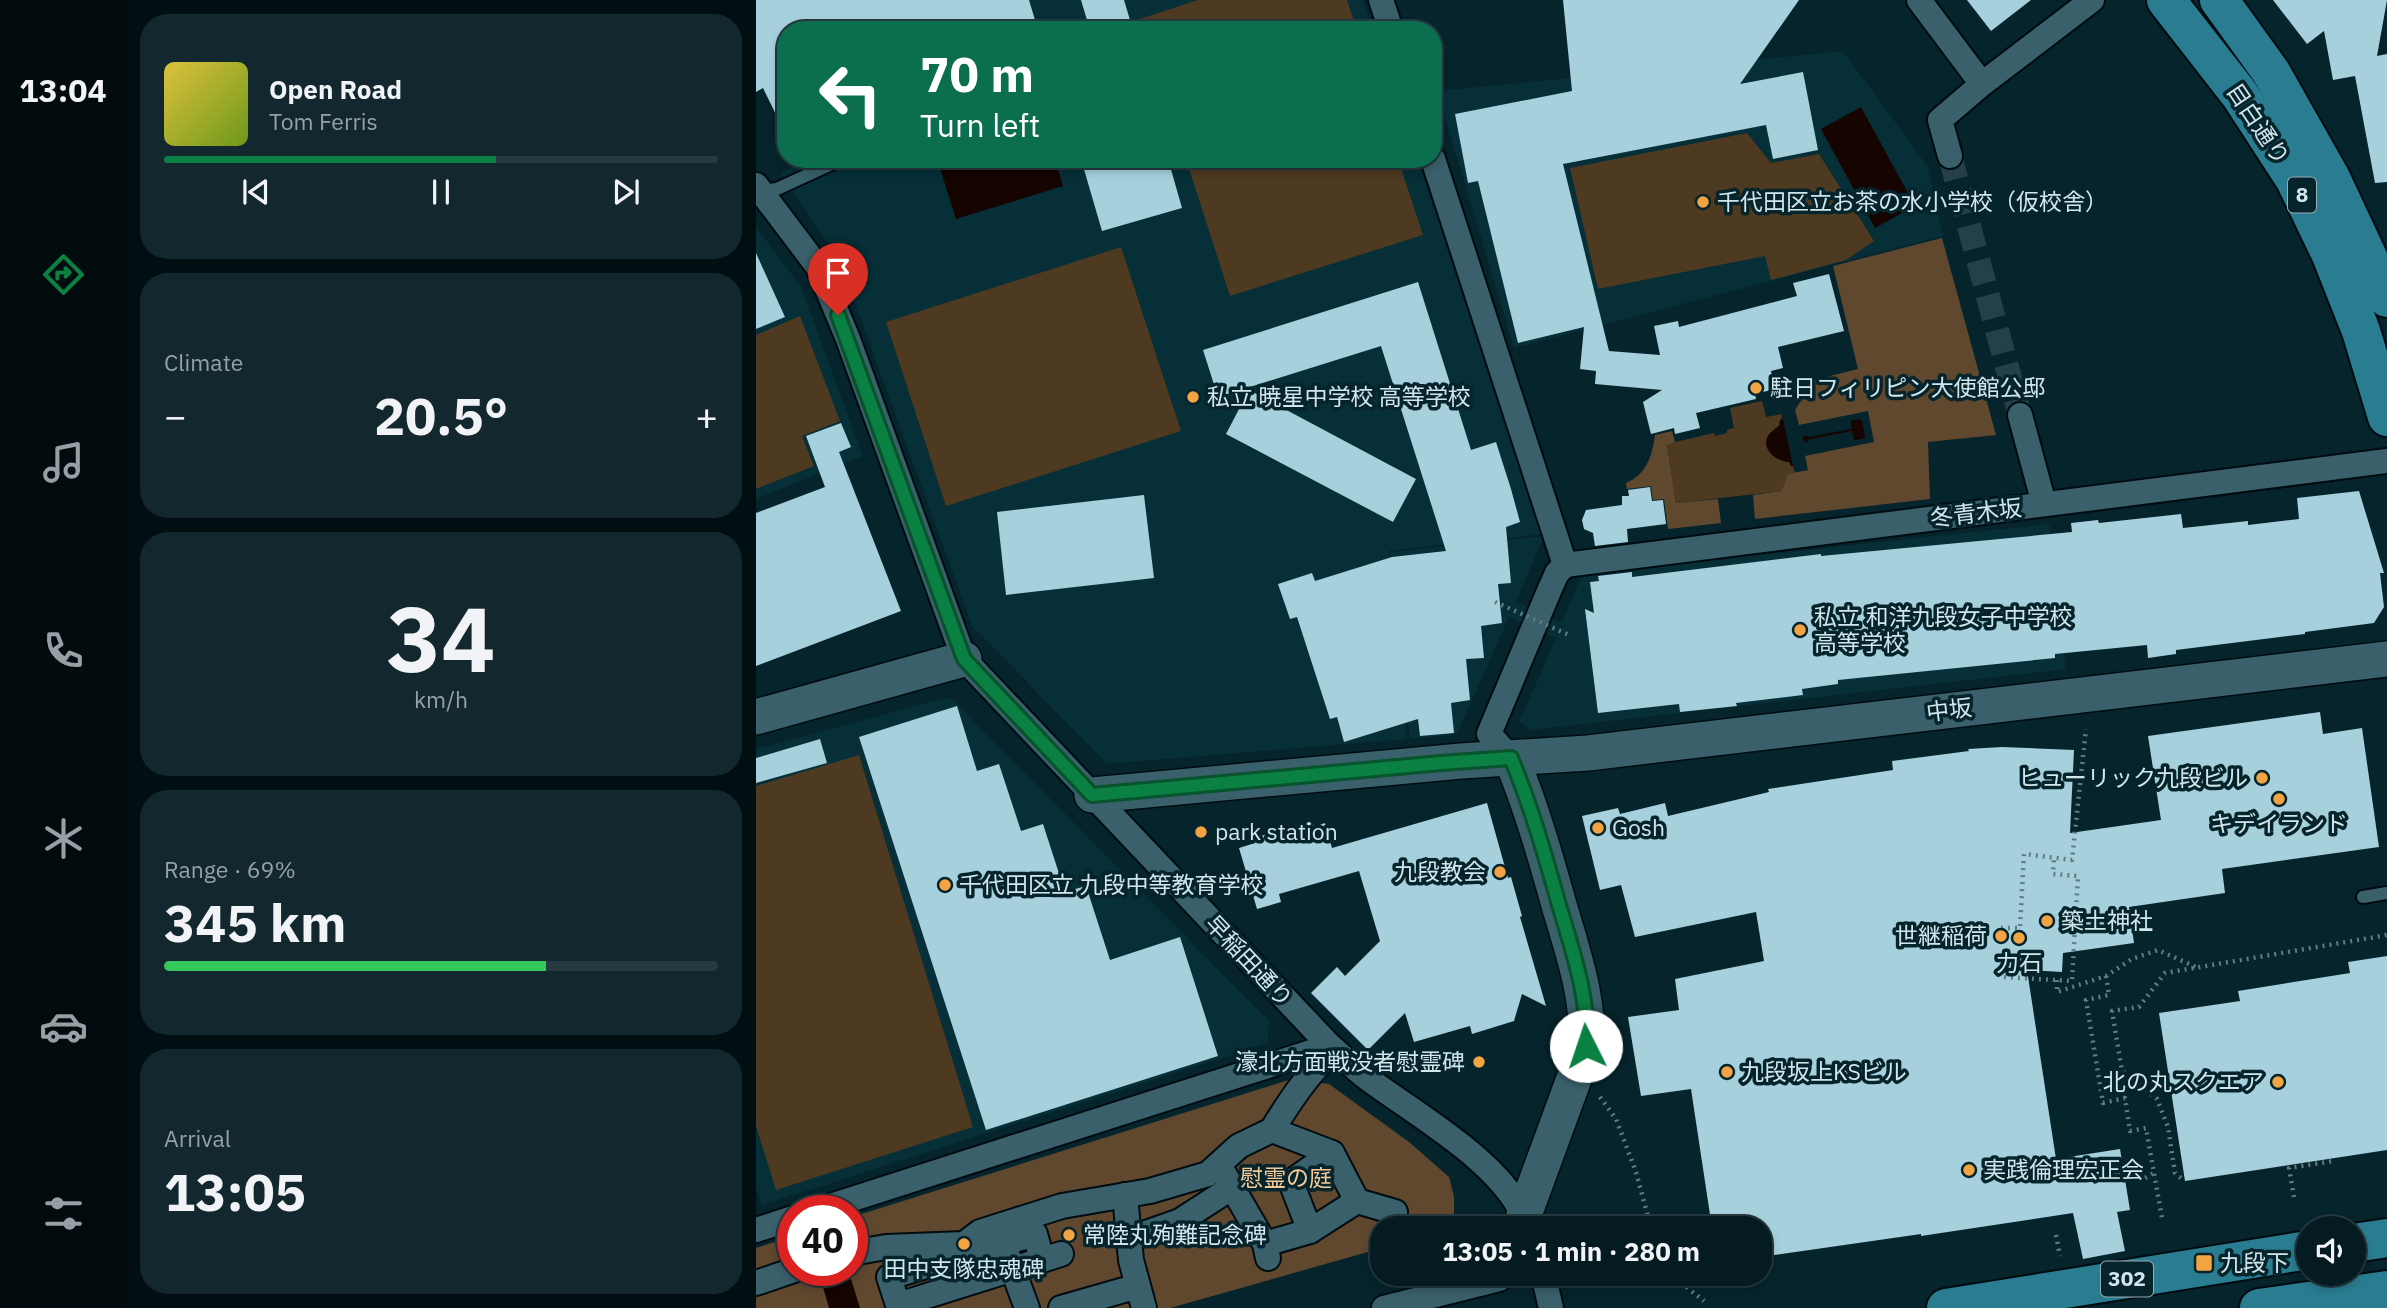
<!DOCTYPE html>
<html lang="en">
<head>
<meta charset="utf-8">
<style>
	body { margin:0; font-family:"IBM Plex Sans","Noto Sans JP",sans-serif; background:#12282e; color:#f1f3f6; height:100vh; display:flex; flex-direction:column; font-size:26px; white-space:nowrap }
	* { box-sizing:border-box; margin:0 }
	p { font-size:23px; color:#97a1a5 }
	.icon { flex:none; width:38px; height:38px; fill:none; stroke:currentColor; stroke-width:2; stroke-linecap:round; stroke-linejoin:round }
	.map { position:relative; flex:1; overflow:hidden }
	.details { display:flex; flex-direction:column; gap:14px; padding:14px; background:#020f12; width:630px }
	.details>* { flex:none }
	.hud { position:absolute; left:21px; top:21px; width:665px; height:147px; border-radius:28px; box-shadow:0 4px 10px #0003,0 0 0 2px #25393f; background:#0b6e4f; color:#fff; overflow:hidden }
	.tools { position:absolute; left:1540px; top:1216px; display:grid; gap:14px }
	.tools a { display:grid; place-items:center; width:70px; height:70px; border-radius:50%; background:#041b21; box-shadow:0 4px 10px #0003,0 0 0 2px #25393f; font-size:35px }
	.speed { position:absolute; left:21px; top:1195px; display:flex; gap:14px; font-size:35px; font-weight:700; text-align:center }
	.speed>* { display:grid; place-content:center; width:91px; height:91px; border-radius:50%; background:#041b21; box-shadow:0 4px 10px #0003,0 0 0 2px #25393f; line-height:1 }
	.speed .limit { border:10px solid #d22; background:#fff; color:#111 }
	.pin { position:absolute; display:grid; place-items:center; width:60px; height:60px; color:#fff; margin:-72px -30px; border-radius:50% 50% 50% 0; rotate:-45deg; box-shadow:0 0 7px #0007 }
	.pin .icon { rotate:45deg }
	.me { position:absolute; width:77px; margin:-38px; rotate:356deg; stroke-linejoin:round; filter:drop-shadow(0 0 5px #0008) }
	.turn { display:flex; align-items:center; gap:24px; height:147px; padding:0 28px; font-size:32px }
	.turn .icon { width:91px; height:91px; stroke-width:2.5 }
	.turn b { display:block; font-size:49px; line-height:60px }
	.big { font-size:52px; font-weight:700; line-height:1.1 }
	.details .card { flex:1; display:flex; flex-direction:column; justify-content:center; gap:10px; min-width:0; padding:0 24px; border-radius:28px; background:#12282e }
	.details .dial { align-items:center; gap:0 }
	.dial b { font-size:91px; line-height:1 }
	.song { display:flex; align-items:center; gap:21px }
	.cover { width:84px; height:84px; border-radius:10px; background:linear-gradient(135deg,hsl(50 70% 55%),hsl(80 70% 35%)) }
	.played { height:7px; border-radius:4px; background:linear-gradient(90deg,#0b8043 60%,#25393f 60%) }
	.keys { display:flex; justify-content:space-around; direction:ltr }
	.heat { display:flex; justify-content:space-between; align-items:center; font-size:38px; direction:ltr }
	.charge { height:10px; border-radius:5px; background:linear-gradient(90deg,#34c759 69%,#25393f 0) }
	.trip { position:absolute; left:614px; top:1216px; width:402px; height:70px; border-radius:28px; background:#041b21; box-shadow:0 4px 10px #0003,0 0 0 2px #25393f; font-weight:700; line-height:70px; text-align:center }
	main { display:flex; flex:1; min-height:0 }
	.menu { display:flex; flex-direction:column; width:126px; justify-content:space-around; align-items:center; background:#020b0d; color:#97a1a5 }
	.menu .icon { width:49px; height:49px }
	.menu .selected { color:#0b8043 }
	.menu b { font-size:32px; color:#f1f3f6 }
	.map>svg:first-child { display:block }
</style>
</head>
<body>
<main>
<nav class="menu">
<b>13:04</b>
<svg class="icon selected" aria-label="directions" viewBox="0 0 24 24"><path d="M12 3l9 9-9 9-9-9zM9 14v-3h6M13 9l2 2-2 2"/></svg>
<svg class="icon" aria-label="music" viewBox="0 0 24 24"><path d="M9 18V5l10-2v13"/><circle cx="6" cy="18" r="3"/><circle cx="16" cy="16" r="3"/></svg>
<svg class="icon" aria-label="phone" viewBox="0 0 24 24"><path d="M5 4h4l2 5-3 2q2 4 5 5l2-3 5 2v4C11 20 4 13 5 4z"/></svg>
<svg class="icon" aria-label="climate" viewBox="0 0 24 24"><path d="M12 3v18M4 7l16 10M4 17L20 7"/></svg>
<svg class="icon" aria-label="car" viewBox="0 0 24 24"><path d="M5 17H2v-5l4-1 3-4h7l3 4 3 1v5h-3M9 17h6M6 11h13"/><circle cx="7" cy="17" r="2"/><circle cx="17" cy="17" r="2"/></svg>
<svg class="icon" aria-label="filters" viewBox="0 0 24 24"><path d="M4 7h16M4 17h16"/><circle cx="9" cy="7" r="2"/><circle cx="15" cy="17" r="2"/></svg>
</nav>
<section class="details">
<div class="card">
<div class="song"><i class="cover"></i><div><b>Open Road</b><p>Tom Ferris</p></div></div>
<div class="played"></div>
<div class="keys"><svg class="icon" aria-label="previous" viewBox="0 0 24 24"><path d="M18 5L8 12l10 7zM5 5v14"/></svg><svg class="icon" aria-label="pause" viewBox="0 0 24 24"><path d="M8 5v14M16 5v14"/></svg><svg class="icon" aria-label="next" viewBox="0 0 24 24"><path d="M6 5l10 7-10 7zM19 5v14"/></svg></div>
</div>
<div class="card"><p>Climate</p>
<div class="heat"><a>−</a><b class="big">20.5°</b><a>+</a></div>
</div>
<div class="card dial"><b>34</b><p>km/h</p></div>
<div class="card"><p>Range · 69%</p><b class="big">345 km</b><div class="charge"></div></div>
<div class="card"><p>Arrival</p><b class="big">13:05</b></div>
</section>
<div class="map">
<svg width="1631" height="1308" viewBox="0 0 1631 1308">
	<rect width="100%" height="100%" fill="#06242c"/>
	<g fill="#062f38">
		<polygon points="163,0 607,0 617,30 109,30"/>
		<polygon points="1087,51 1172,167 1187,236 758,348 681,91"/>
		<polygon points="53,159 661,159 788,534 633,551 651,739 351,764 216,626 83,259 24,173"/>
		<polygon points="0,227 45,287 107,456 0,499"/>
		<polygon points="1293,524 1310,669 775,730 763,722 800,638 753,617 701,734 654,739 635,552 788,536 760,602 806,622 826,574"/>
		<polygon points="189,698 197,700 513,1021 512,1043 6,1205 0,1187 0,749"/>
	</g>
	<g fill="#4e3921">
		<polygon points="442,0 591,0 601,30 388,30 384,19"/>
		<polygon points="991,133 1015,163 1063,154 1118,241 1090,260 1015,280 1009,256 842,289 814,168"/>
		<polygon points="430,159 642,159 667,235 474,296"/>
		<polygon points="365,247 425,431 190,506 130,322"/>
		<polygon points="44,316 84,421 46,436 58,466 0,489 0,335"/>
		<polygon points="1006,401 1010,417 1026,414 1025,424 1018,429 1025,461 1034,462 1035,466 1037,466 1039,473 1032,474 1027,491 920,503 911,444 958,433 959,436 971,433 971,430 978,428 974,408"/>
		<polygon points="103,755 217,1127 20,1190 0,1126 0,786"/>
	</g>
	<g fill="#60482e">
		<polygon points="1186,238 1240,435 1172,442 1174,499 999,519 997,495 1026,491 1032,474 1052,470 1049,456 1118,442 1112,411 1043,425 1039,410 1058,380 1102,369 1077,266"/>
		<path d="M916 431 919 442 911 445 920 503 962 499 965 523 912 529 908 499 897 500 895 486 871 489 870 483C891 474 896 456 899 435Z"/>
		<polygon points="536,1079 573,1084 653,1142 693,1177 698,1197 698,1215 692,1228 626,1228 626,1248 414,1308 0,1308 0,1248 37,1236 37,1270 96,1270 96,1217"/>
	</g>
	<g fill="#150400">
		<polygon points="1105,107 1159,206 1119,228 1065,129"/>
		<polygon points="181,159 299,159 307,186 200,219"/>
		<path d="M1027 419 1037 466H1035L1033 462C1012 460 999 438 1023 427L1024 420Z"/>
		<polygon points="1103,419 1106,421 1109,436 1107,439 1098,440 1096,431 1054,439 1050,443 1046,439 1049,435 1053,437 1095,429 1095,421"/>
		<polygon points="95,1279 104,1308 73,1308 67,1287"/>
	</g>
	<g fill="#a6d0dc">
		<polygon points="0,0 273,0 282,30 30,30 30,135 7,88 0,92"/>
		<polygon points="325,0 368,0 377,30 334,30"/>
		<polygon points="807,0 1043,0 984,84 1047,72 1062,150 1017,159 1010,125 807,164 853,351 904,355 898,326 922,321 923,327 1041,296 1037,283 1073,274 1088,331 1022,347 1027,368 1015,371 1019,389 999,394 1000,399 940,413 944,428 919,434 918,428 895,434 887,402 906,390 839,384 840,371 824,369 828,327 762,343 722,181 712,183 699,114 816,91"/>
		<polygon points="1211,0 1275,0 1235,31"/>
		<polygon points="1517,0 1631,0 1621,56 1631,54 1631,182 1619,183 1599,76 1577,80 1568,31 1551,44"/>
		<polygon points="325,159 412,159 426,208 346,231"/>
		<polygon points="0,253 29,317 0,329"/>
		<polygon points="662,282 715,450 740,442 755,489 764,522 750,527 755,583 742,584 746,623 725,626 728,658 710,659 714,700 695,703 698,733 664,736 662,719 588,742 581,717 574,719 541,617 534,619 522,584 556,573 559,581 636,557 690,551 625,346 462,397 447,350"/>
		<polygon points="493,390 660,479 637,522 470,434"/>
		<polygon points="85,423 95,447 83,452 145,611 0,666 0,513 69,487 50,436"/>
		<polygon points="894,487 896,501 907,500 910,524 871,529 872,542 839,546 837,533 828,529 826,520 830,510 866,505 866,496 873,496 872,490"/>
		<polygon points="1603,491 1628,573 1624,573 1628,607 1618,623 1549,632 1549,634 1420,650 1420,654 1392,658 1391,645 1299,654 1299,658 1082,680 1082,684 1046,689 1047,695 980,703 981,706 924,712 923,704 842,713 829,609 838,613 834,582 843,581 842,576 876,572 876,577 1065,554 1065,556 1316,532 1315,523 1342,520 1343,523 1425,514 1427,528 1492,521 1492,525 1543,519 1541,498"/>
		<polygon points="388,495 398,578 250,595 241,512"/>
		<polygon points="201,706 221,771 243,764 265,831 287,824 309,892 330,886 354,960 424,937 462,1056 230,1130 103,737"/>
		<polygon points="1564,712 1567,734 1606,728 1623,847 1466,869 1469,893 1373,907 1378,943 1307,953 1306,972 1271,970 1300,1159 1364,1149 1374,1210 1361,1212 1369,1251 1327,1259 1317,1213 1165,1236 1165,1234 1004,1257 1004,1228 956,1228 935,1089 885,1096 872,1017 923,1010 919,979 1008,961 1000,912 879,937 865,885 844,890 826,816 862,808 864,814 909,803 912,816 1013,792 1012,789 1137,770 1136,761 1213,751 1212,749 1246,747 1318,750 1314,833 1405,820 1392,736"/>
		<polygon points="64,739 71,763 0,783 0,758"/>
		<polygon points="731,803 752,878 755,877 766,916 764,917 790,1006 766,994 758,1021 716,1034 714,1026 658,1042 649,1013 612,1050 555,993 581,967 589,976 624,941 603,871 523,894 525,902 501,909 483,848 499,843 498,838 556,821 558,827 569,823 576,848"/>
		<polygon points="1631,956 1631,1150 1429,1181 1403,1013 1484,1001 1482,991 1594,973 1592,962"/>
	</g>
	<g fill="none" stroke-linecap="round" stroke-linejoin="round">
		<polyline stroke="#244149" stroke-width="24" stroke-dasharray="24 12" stroke-linecap="butt" points="1194,156 1264,415"/>
		<g stroke="#000c11" stroke-width="16">
			<g id="lane">
				<polyline points="5,191 21,189 86,159"/>
				<polyline points="1607,897 1631,893"/>
			</g>
		</g>
		<g stroke="#000c11" stroke-width="28">
			<g id="street">
				<polyline points="625,0 635,30"/>
				<polyline points="1163,0 1226,84"/>
				<polyline points="1194,156 1184,120 1226,84 1336,0"/>
				<polyline points="677,159 809,565 801,573 793,591 733,734 755,758"/>
				<path d="M0 185 62 267 92 339 208 659 574 1046C586 1056 598 1068 611 1078 660 1115 752 1165 771 1225"/>
				<polyline points="1264,415 1288,504"/>
				<polyline points="809,565 1631,461"/>
				<path d="M578 1050C552 1073 534 1101 516 1130L576 1153 601 1201 639 1212"/>
				<polyline points="469,1175 509,1244 512,1258"/>
				<polyline points="369,1195 375,1260 388,1308"/>
				<polyline points="59,1211 574,1046"/>
				<polyline points="0,1230 37,1218"/>
				<polyline points="554,1231 535,1182 576,1153"/>
				<polyline points="373,1239 424,1221 475,1188"/>
				<polyline points="509,1244 554,1231 601,1201"/>
				<polyline points="96,1253 130,1247 208,1244 224,1232 306,1206 394,1191 452,1174 483,1146 516,1130"/>
				<polyline points="251,1254 271,1308"/>
				<polyline points="787,1274 795,1308"/>
				<polyline points="0,1283 38,1270"/>
				<polyline points="142,1305 305,1254"/>
				<polyline points="143,1308 133,1277 279,1234 286,1260"/>
				<polyline points="305,1308 382,1286"/>
				<polyline points="628,1308 743,1279"/>
			</g>
		</g>
		<g stroke="#000c11" stroke-width="38">
			<g id="secondary">
				<polyline points="0,717 208,659"/>
				<path d="M755 758C775 806 789 855 803 905 816 949 834 1001 830 1046L768 1215"/>
				<polyline points="336,795 705,761 832,753 1631,659"/>
			</g>
		</g>
		<g stroke="#000c11" stroke-width="42">
			<g id="primary">
				<polyline points="1410,0 1484,95 1539,180 1575,255 1605,331 1631,417"/>
				<polyline points="1463,0 1515,72 1575,178 1631,298"/>
				<polyline points="1598,1243 1631,1238"/>
				<polyline points="1190,1308 1552,1250"/>
				<polyline points="1503,1308 1631,1290"/>
			</g>
		</g>
		<g stroke="#627c83" stroke-width="4.5" stroke-dasharray="2 5" stroke-linecap="butt">
			<polyline points="1245,928 1264,928 1268,854 1316,860 1330,729"/>
			<polyline points="1350,976 1353,995 1330,1000 1347,1103 1369,1098 1374,1131 1390,1128 1406,1218"/>
			<polyline points="1248,977 1316,981 1322,876 1297,874 1298,857"/>
			<polyline points="1301,980 1301,992 1350,976 1376,959 1402,950 1440,967"/>
			<polyline points="1366,1071 1369,1097"/>
			<polyline points="844,1097 860,1119 880,1172 895,1228"/>
			<polyline points="1389,1178 1398,1173"/>
			<polyline points="1425,1178 1419,1173 1412,1127 1401,1099 1366,1071 1356,1011 1383,1007 1409,973 1631,935"/>
			<polyline points="1538,1197 1533,1168 1577,1161"/>
			<polyline points="1300,1235 1304,1256"/>
			<polyline points="914,1274 948,1301"/>
		</g>
		<use href="#lane" stroke="#39606b" stroke-width="12"/>
		<use href="#street" stroke="#39606b" stroke-width="24"/>
		<use href="#secondary" stroke="#39606b" stroke-width="35"/>
		<use href="#primary" stroke="#2a7d91" stroke-width="38"/>
		<polyline stroke="#627c83" stroke-width="4.5" stroke-dasharray="2 5" stroke-linecap="butt" points="739,602 813,635"/>
	</g>
	<g fill="none" stroke-linecap="round" stroke-linejoin="round">
		<g stroke="#07532c" stroke-width="18">
			<path id="route" d="M82 315 208 659 336 795 685 763 755 758C775 806 789 855 803 905 816 949 834 1001 830 1046"/>
		</g>
		<use href="#route" stroke="#0b8043" stroke-width="12"/>
	</g>
	<g fill="#f3a442" stroke="#06242c" stroke-width="2.5">
		<circle cx="947" cy="202" r="7"/>
		<circle cx="1000" cy="388" r="7"/>
		<circle cx="437" cy="397" r="7"/>
		<circle cx="1044" cy="630" r="7"/>
		<circle cx="1506" cy="778" r="7"/>
		<circle cx="1523" cy="799" r="7"/>
		<circle cx="842" cy="828" r="7"/>
		<circle cx="445" cy="832" r="7"/>
		<circle cx="744" cy="872" r="7"/>
		<circle cx="189" cy="885" r="7"/>
		<circle cx="1291" cy="921" r="7"/>
		<circle cx="1245" cy="936" r="7"/>
		<circle cx="1263" cy="938" r="7"/>
		<circle cx="723" cy="1062" r="7"/>
		<circle cx="971" cy="1072" r="7"/>
		<circle cx="1522" cy="1082" r="7"/>
		<circle cx="1213" cy="1170" r="7"/>
		<circle cx="313" cy="1235" r="7"/>
		<circle cx="208" cy="1244" r="7"/>
		<rect x="1439" y="1254" width="18" height="18" rx="3.5"/>
	</g>
	<g text-anchor="middle" stroke-width="7" stroke-linejoin="round" paint-order="stroke">
		<g fill="#06242c" stroke="#94acb2" stroke-width="2">
			<rect x="1532" y="177.5" width="28" height="35" rx="5"/>
			<rect x="1345" y="1261.5" width="52" height="35" rx="5"/>
		</g>
		<g font-size="21" font-weight="bold" fill="#d1e6ec">
			<text x="1546" y="202">8</text>
			<text x="1371" y="1286">302</text>
		</g>
		<g font-size="23" fill="#d1e6ec" stroke="#06242c">
			<text transform="translate(1502 124) rotate(56)" y="8">目白通り</text>
			<text transform="translate(1220 513) rotate(-7)" y="8">冬青木坂</text>
			<text transform="translate(1193 710) rotate(-7)" y="8">中坂</text>
			<text transform="translate(493 961) rotate(47)" y="8">早稲田通り</text>
		</g>
		<g font-size="23" fill="#d1e6ec" stroke="#06242c" text-anchor="start">
			<text x="961" y="210">千代田区立お茶の水小学校（仮校舎）</text>
			<text x="1014" y="396">駐日フィリピン大使館公邸</text>
			<text x="451" y="405">私立 暁星中学校 高等学校</text>
			<text x="1058" y="625">私立 和洋九段女子中学校<tspan x="1058" dy="26">高等学校</tspan></text>
			<text x="1492" y="786" text-anchor="end">ヒューリック九段ビル</text>
			<text x="1523" y="832" text-anchor="middle">キデイランド</text>
			<text x="856" y="836">Gosh</text>
			<text x="459" y="840">park station</text>
			<text x="730" y="880" text-anchor="end">九段教会</text>
			<text x="203" y="893">千代田区立 九段中等教育学校</text>
			<text x="1305" y="929">築土神社</text>
			<text x="1231" y="944" text-anchor="end">世継稲荷</text>
			<text x="1263" y="971" text-anchor="middle">力石</text>
			<text x="709" y="1070" text-anchor="end">濠北方面戦没者慰霊碑</text>
			<text x="985" y="1080">九段坂上KSビル</text>
			<text x="1508" y="1090" text-anchor="end">北の丸スクエア</text>
			<text x="1227" y="1178">実践倫理宏正会</text>
			<text x="327" y="1243">常陸丸殉難記念碑</text>
			<text x="1464" y="1271">九段下</text>
			<text x="208" y="1277" text-anchor="middle">田中支隊忠魂碑</text>
		</g>
		<g font-size="23" fill="#f5c897" stroke="#06242c">
			<text x="530" y="1186">慰霊の庭</text>
		</g>
	</g>
</svg>
<div class="tools">
<a><svg class="icon" aria-label="sound" viewBox="0 0 24 24"><path d="M4 9h4l5-4v14l-5-4H4zM17 9q2 3 0 6"/></svg></a>
</div>
<div class="speed"><div class="limit">40</div></div>
<div class="pin" style="left:82px;top:315px;background:#d93025"><svg class="icon" aria-label="arrive" viewBox="0 0 24 24"><path d="M6 21V4h12l-3 4 3 4H6"/></svg></div>
<svg class="me" style="left:830px;top:1046px" viewBox="-20 -20 40 40"><circle r="19" fill="#fff"/><path d="M0-13L10 11 0 6-10 11z" fill="#0b8043"/></svg>
<div class="trip">13:05 · 1 min · 280 m</div>
<div class="hud">
<div class="turn"><svg class="icon" aria-label="left" viewBox="0 0 24 24"><path d="M17 20v-9H6M10 6l-5 5 5 5"/></svg><div><b>70 m</b>Turn left</div></div>
</div>
</div>
</main>
</body>
</html>
